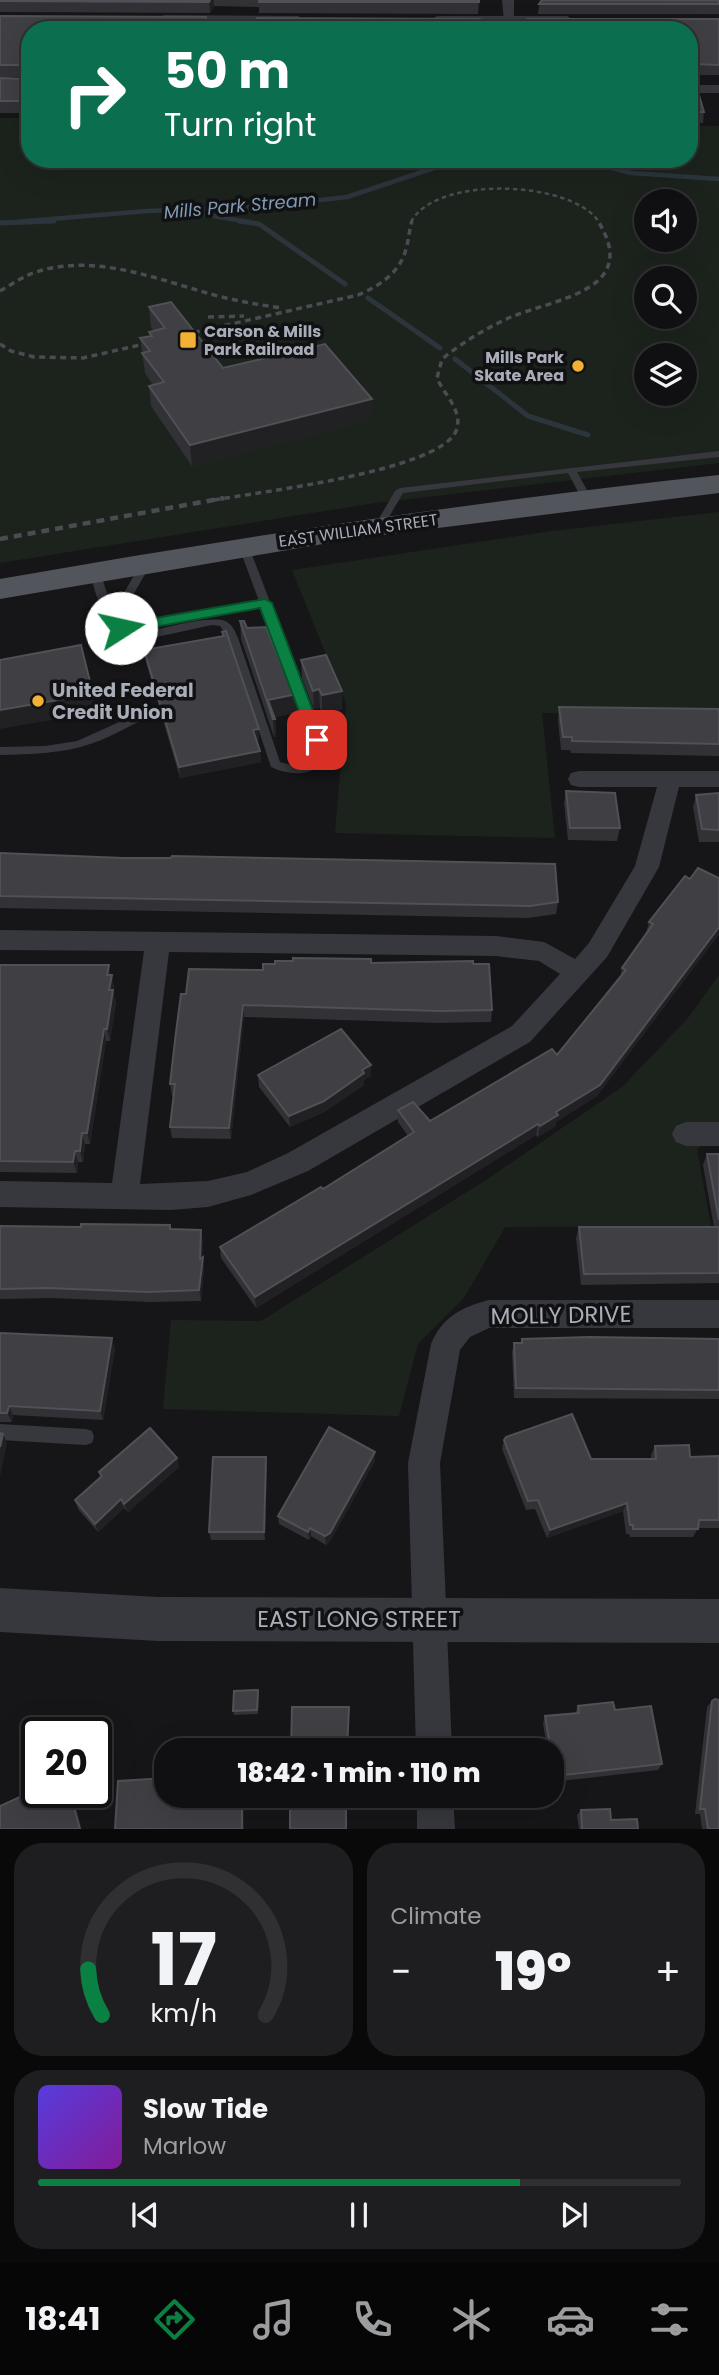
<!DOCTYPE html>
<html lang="en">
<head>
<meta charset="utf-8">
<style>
	body { margin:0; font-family:Poppins,sans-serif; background:#1e1e20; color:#f1f3f6; height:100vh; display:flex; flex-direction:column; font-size:26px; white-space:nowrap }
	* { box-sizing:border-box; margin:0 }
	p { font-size:23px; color:#9c9d9f }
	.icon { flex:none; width:38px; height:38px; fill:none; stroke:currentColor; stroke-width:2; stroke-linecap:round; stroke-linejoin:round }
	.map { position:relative; height:1829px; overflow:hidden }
	.drawer { display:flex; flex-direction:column; gap:14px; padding:14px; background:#09090a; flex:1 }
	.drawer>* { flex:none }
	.banner { position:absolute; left:21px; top:21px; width:677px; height:147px; border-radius:28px; box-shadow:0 7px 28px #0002,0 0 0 2px #303032; background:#0b6e4f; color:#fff; overflow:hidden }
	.tools { position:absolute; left:634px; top:189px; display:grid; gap:14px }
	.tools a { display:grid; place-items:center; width:63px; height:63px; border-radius:50%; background:#101012; box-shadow:0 7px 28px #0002,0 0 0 2px #303032; font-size:35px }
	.speed { position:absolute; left:21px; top:1717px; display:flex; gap:14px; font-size:35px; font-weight:700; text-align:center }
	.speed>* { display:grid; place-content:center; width:91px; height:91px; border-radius:50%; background:#101012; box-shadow:0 7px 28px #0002,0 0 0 2px #303032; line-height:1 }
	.speed .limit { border:4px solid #111; border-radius:10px; background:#fff; color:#111 }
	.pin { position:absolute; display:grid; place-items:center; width:60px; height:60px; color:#fff; margin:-30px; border-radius:14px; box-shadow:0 4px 10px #0006 }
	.me { position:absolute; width:77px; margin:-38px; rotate:80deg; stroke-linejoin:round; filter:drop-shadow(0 0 5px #0008) }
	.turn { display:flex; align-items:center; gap:24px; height:147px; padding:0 28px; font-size:32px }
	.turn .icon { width:91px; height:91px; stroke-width:2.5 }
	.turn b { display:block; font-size:49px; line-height:60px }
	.big { font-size:52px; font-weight:800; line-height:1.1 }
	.drawer .card { flex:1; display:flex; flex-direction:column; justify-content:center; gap:10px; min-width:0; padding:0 24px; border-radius:28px; background:#1e1e20 }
	.drawer .dial { align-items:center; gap:0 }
	.dial svg { height:182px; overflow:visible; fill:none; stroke:#303032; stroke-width:7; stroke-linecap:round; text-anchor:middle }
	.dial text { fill:#f1f3f6; stroke:none }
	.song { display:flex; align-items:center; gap:21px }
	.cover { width:84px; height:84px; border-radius:10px; background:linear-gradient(135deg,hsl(250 70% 55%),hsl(290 70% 35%)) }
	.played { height:7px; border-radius:4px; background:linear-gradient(90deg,#0b8043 75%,#303032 75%) }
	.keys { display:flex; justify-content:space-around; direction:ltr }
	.heat { display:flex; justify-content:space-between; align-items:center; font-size:38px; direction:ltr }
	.drawer .tiles { flex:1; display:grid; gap:14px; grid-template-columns:1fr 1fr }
	.card:last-child { grid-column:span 2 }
	.trip { position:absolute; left:154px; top:1738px; width:410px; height:70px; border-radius:28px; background:#101012; box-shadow:0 7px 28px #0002,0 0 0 2px #303032; font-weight:800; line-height:70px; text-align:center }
	.dock { display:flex; height:112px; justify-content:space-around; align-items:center; background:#060607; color:#9c9d9f }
	.dock .icon { width:49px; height:49px }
	.dock .selected { color:#0b8043 }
	.dock b { font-size:32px; color:#f1f3f6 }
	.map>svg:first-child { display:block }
</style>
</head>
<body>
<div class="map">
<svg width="719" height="1829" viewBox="0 0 719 1829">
	<rect width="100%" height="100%" fill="#161618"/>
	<g fill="#1c231d" fill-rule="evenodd">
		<path d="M0 118H30V159H690V126H719V463L375 503 0 563ZM646 201H684V240H646ZM646 278H684V317H646ZM646 355H684V394H646Z"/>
		<polygon points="719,512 719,716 542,713 555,838 335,833 346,704 292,570 552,531"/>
		<polygon points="719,975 719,1127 697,1150 711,1226 505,1227 464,1298 418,1344 399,1416 163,1409 171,1320 261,1321 486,1180 622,1087 688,1018"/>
	</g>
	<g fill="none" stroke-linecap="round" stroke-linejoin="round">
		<g stroke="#2c353c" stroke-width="4.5">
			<polyline points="579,159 631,173 719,179"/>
			<polyline points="196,213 249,222"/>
			<polyline points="15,222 147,211 257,207 347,197 437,167 475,159"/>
		</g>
		<g stroke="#2c353c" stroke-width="5">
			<polyline points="239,221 259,224 345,284"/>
			<polyline points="0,223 54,221"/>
			<polyline points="368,298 440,348"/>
			<polyline points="455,359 528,416 588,435"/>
		</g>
		<g fill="#37383d" fill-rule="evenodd">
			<polygon points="719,451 719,457 577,472 592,499 587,502 582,499 568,473 403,493 382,529 376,529 374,527 395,491 400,488"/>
			<path d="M244 544 249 547 328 753C318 777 292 777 271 767L228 638 220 626 212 625 124 644 119 641 124 638C144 633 208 614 225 621 232 624 235 631 238 638L280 762 295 766 311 762 316 753 262 607 121 631 116 628 121 625 259 601 239 547Z"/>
			<path d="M147 559 152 562 121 616C98 618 95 589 90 572L91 570 95 569 100 572 111 605 115 608 142 562Z"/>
			<path d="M144 711 149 715 148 718C129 725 112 737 93 743 63 754 31 754 0 755V747L45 746 77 741Z"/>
			<polygon points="0,1424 86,1429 92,1431 94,1437 92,1443 86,1445 0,1440"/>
		</g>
		<g fill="#37383d" fill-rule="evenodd">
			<polygon points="502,0 514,0 514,24 504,21"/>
			<rect x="690" y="85" width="29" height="8"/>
			<path d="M579 771H719V787H679L659 867 607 957 530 1042 308 1171 251 1195 208 1207 171 1210 0 1207V1181L112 1183 144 951 0 950V930L496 936 544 942 575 959 589 943 635 866 657 787H579L571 785 568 779 571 773ZM169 952 496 956 539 961 560 974 512 1026 288 1153 247 1172 208 1181 140 1184Z"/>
			<polygon points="686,1122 719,1122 719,1146 686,1146 676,1142 672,1134 676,1126"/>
			<path d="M489 1300H719V1328H489L470 1337 460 1350 440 1463 452 1750H416L408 1463 431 1344C442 1317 462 1307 489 1300Z"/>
			<polygon points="417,1796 453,1796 455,1829 417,1829"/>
		</g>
		<g fill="#37383d" fill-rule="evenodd">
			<polygon points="164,15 298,16 306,21 298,26 158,23 156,20"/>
			<polygon points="437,16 567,16 575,21 567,26 431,24 429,21"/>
			<polygon points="0,1588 158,1597 719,1599 719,1643 158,1641 0,1632"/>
		</g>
		<path fill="#53555c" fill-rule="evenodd" d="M719 475V493L358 538 0 599V579C239 537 478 501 719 475Z"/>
		<path stroke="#4a4c52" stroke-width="2.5" stroke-dasharray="4.5 3.5" stroke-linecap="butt" d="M411 222C435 175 572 180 599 222"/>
		<g stroke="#4a4c52" stroke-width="3.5" stroke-dasharray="6 4.5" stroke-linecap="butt">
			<path d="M0 291C11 285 22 277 33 273 93 252 156 279 214 295 237 301 259 305 283 308"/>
			<polyline points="208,317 244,316"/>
			<path d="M0 344 11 351 34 357 83 358 358 295C379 286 400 273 406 249 409 239 409 230 412 221"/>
			<path d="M214 500C259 492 439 471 456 431 464 411 444 395 437 378L442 359C463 342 486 328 511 317 558 298 641 290 598 221"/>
		</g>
		<polyline stroke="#4a4c52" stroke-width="4.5" stroke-dasharray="8 6" stroke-linecap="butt" points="0,539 224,498"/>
	</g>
	<g fill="#323236">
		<polygon points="0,0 479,0 479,2 478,14 259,13 259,7 214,6 210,13 0,12"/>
		<polygon points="540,0 719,0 719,14 538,14"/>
		<polygon points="0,16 207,28 30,30 30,111 22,111 22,113 0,113 0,78 28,79 28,77 0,77"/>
		<polygon points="719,19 719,75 697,75 696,78 690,78 480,22"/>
		<polygon points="690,82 704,112 703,123 690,123"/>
		<polygon points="149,307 223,368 372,399 372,419 192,466 151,406 149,386 153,385 145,373 140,338 149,336 149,332 154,331 151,327"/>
		<polygon points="240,621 281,664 297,694 298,712 275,717 276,737 274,737 241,639"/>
		<polygon points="222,632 259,729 259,740 257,741 260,751 261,762 180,778 146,662 144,650 223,637"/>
		<polygon points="301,660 342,709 322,713 320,708 314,709 302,678"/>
		<polygon points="559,707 719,709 719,756 571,753 570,750 561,750 558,720"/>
		<polygon points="566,791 620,828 617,841 568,840 564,803"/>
		<polygon points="719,793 719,842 699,842 693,807 696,795"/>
		<polygon points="0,853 558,902 556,914 528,918 0,908"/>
		<polygon points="719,878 719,934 597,1096 556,1122 556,1126 538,1137 536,1135 256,1308 221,1258 220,1247 323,1189 408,1136 398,1122 398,1110 430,1121 557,1055 620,978 622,968 646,933 649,922 690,879"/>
		<polygon points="371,963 473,964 492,1010 491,1022 438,1023 244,1017 231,1139 172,1138 170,1127 174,1096 172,1096 170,1084 186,994 263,970"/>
		<polygon points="0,965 111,975 114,987 113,992 116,1002 110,1041 106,1041 90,1144 85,1144 83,1162 78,1162 77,1173 0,1172"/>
		<polygon points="371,1065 371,1076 364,1080 364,1085 324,1112 290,1127 259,1087 258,1075"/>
		<polygon points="707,1154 719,1154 719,1283 581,1285 576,1238 579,1227 714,1227 703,1165"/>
		<polygon points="170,1225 171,1229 203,1241 202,1257 204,1268 201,1301 150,1302 52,1298 0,1299 0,1226 61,1227"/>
		<polygon points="0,1333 115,1348 103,1420 13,1415 12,1422 0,1422"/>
		<polygon points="522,1339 719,1339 719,1399 514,1398 512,1352 514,1343 521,1343"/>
		<polygon points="504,1440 591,1459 651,1459 651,1455 655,1446 690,1457 719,1456 719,1528 698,1528 693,1537 630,1537 629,1534 626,1534 623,1511 547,1538 535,1509 526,1510 502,1449"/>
		<polygon points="177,1458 179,1467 128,1512 124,1508 98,1532 78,1509 75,1500 100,1477 99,1472"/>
		<polygon points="375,1461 330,1541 326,1545 311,1536 309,1540 279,1524 278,1516"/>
		<polygon points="267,1466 265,1540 211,1540 209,1532"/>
		<polygon points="259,1694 258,1714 234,1715 233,1711"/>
		<polygon points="712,1701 719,1829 702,1829 700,1814 695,1814 707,1707"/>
		<polygon points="578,1706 615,1710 662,1764 658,1770 552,1782 551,1774 551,1750 547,1750 543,1723 545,1716 575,1713"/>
		<polygon points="581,1810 638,1829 579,1829 577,1815"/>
	</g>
	<g fill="#212124">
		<polygon points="210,0 214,0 214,6 210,13 209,2"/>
		<polygon points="206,17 206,30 203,30"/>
		<polygon points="372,399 372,419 192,466 190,445"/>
		<polygon points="319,689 320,708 314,709 313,691"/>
		<polygon points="342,691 342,709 322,713 322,695"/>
		<polygon points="93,694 96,712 0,729 0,710"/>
		<polygon points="297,694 298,712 273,717 268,700"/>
		<polygon points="273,719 275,719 276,737 274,737"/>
		<polygon points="259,729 259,740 254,741 253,730"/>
		<polygon points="260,751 261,762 180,778 179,767"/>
		<polygon points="719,927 719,934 597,1096 556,1122 556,1126 538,1137 540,1126"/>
		<polygon points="109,965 114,987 113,992 116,1002 110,1041 107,1029 107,975"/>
		<polygon points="243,1005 244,1017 231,1139 229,1128"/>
		<polygon points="104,1029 106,1041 90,1144 87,1133"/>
		<polygon points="371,1065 371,1076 364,1080 364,1085 324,1112 290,1127 289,1116"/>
		<polygon points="538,1124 536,1135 256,1308 255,1297"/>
		<polygon points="82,1133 85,1144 83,1162 80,1151"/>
		<polygon points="75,1151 78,1162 77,1173 73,1162"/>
		<polygon points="201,1230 203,1241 202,1260 203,1257 204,1268 201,1301 199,1290"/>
		<polygon points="112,1338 115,1348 103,1420 100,1411"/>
		<polygon points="9,1406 13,1415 12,1422 7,1413"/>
		<polygon points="3,1434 7,1443 0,1477 0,1447"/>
		<polygon points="375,1452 375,1461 330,1541 326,1545 325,1536"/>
		<polygon points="266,1457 267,1466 265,1540 264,1532"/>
		<polygon points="177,1458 179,1467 128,1512 124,1504"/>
		<polygon points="121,1499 124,1508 98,1532 95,1524"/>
		<polygon points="627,1503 623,1511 547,1538 550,1530"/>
		<polygon points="310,1528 311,1536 309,1540 308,1532"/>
		<polygon points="70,1792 72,1792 82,1829 80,1829"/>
		<rect x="242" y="1796" width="2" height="33"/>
	</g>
	<g fill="#3f3f44" stroke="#4f5156" stroke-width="2">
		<polygon points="0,0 210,0 209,2 0,1"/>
		<rect x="259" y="0" width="220" height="2"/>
		<polygon points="542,0 719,0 719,4 539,4"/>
		<polygon points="0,16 206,17 203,30 30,30 30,67 28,65 0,65"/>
		<polygon points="257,18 480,19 480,22 524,22 527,19 719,19 719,65 697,64 698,68 690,68 690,77 690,30 255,30"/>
		<polygon points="30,72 30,99 20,99 20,101 0,101 0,78 28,79"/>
		<polygon points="690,82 696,85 704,112 690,112"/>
		<polygon points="171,302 223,368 325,344 372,399 190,445 149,386 164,382 142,353 150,351 140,338 152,336 149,332 165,328 149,307"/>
		<polygon points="240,621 244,621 247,628 266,627 281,664 286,663 297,694 268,700 275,719 273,719"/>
		<polygon points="226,631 259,729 253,730 260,751 179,767 144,650 224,636 222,632"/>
		<polygon points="81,645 93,694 0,710 0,660"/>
		<polygon points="326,655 342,691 322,695 319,689 313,691 301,660"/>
		<polygon points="559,707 719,709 719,744 572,741 572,737 563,737"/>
		<polygon points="566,791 615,793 620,828 570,828"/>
		<polygon points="719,793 719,830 702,829 696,795"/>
		<polygon points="0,853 123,858 171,858 172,856 555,864 558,902 530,906 0,896"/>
		<polygon points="698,868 719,878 719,927 600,1085 556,1112 558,1115 540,1126 538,1124 255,1297 220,1247 321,1187 323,1189 414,1132 398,1110 413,1102 430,1121 552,1049 557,1055 626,970 622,968 653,924 649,922 685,876 690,879"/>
		<polygon points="293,958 371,959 371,963 473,961 473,964 489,964 492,1010 439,1011 243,1005 229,1128 170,1127 175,1084 170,1084 176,1032 181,994 186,994 189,969 263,970 263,964 275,964 275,961 293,961"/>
		<polygon points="0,965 109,965 107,975 112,975 109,990 113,990 107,1029 104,1029 87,1133 82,1133 80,1151 75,1151 73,1162 0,1161"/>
		<polygon points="341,1029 371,1065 362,1070 364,1073 324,1101 289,1116 258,1075"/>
		<polygon points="707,1154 719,1154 719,1220"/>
		<polygon points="81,1224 170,1225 170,1229 201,1230 200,1259 203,1257 199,1290 148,1292 48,1288 0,1289 0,1226 81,1227"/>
		<polygon points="579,1227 719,1227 719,1273 584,1274"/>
		<polygon points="0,1333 112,1338 100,1411 9,1406 7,1413 0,1413"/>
		<polygon points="590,1337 719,1339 719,1390 516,1388 514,1343 522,1343 522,1339"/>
		<polygon points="572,1414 591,1459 656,1459 655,1446 689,1445 690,1457 719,1456 719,1520 699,1520 698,1529 633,1529 633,1525 630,1525 627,1503 550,1530 538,1500 528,1501 504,1440 506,1437"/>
		<polygon points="329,1427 375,1452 330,1533 325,1536 310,1528 308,1532 278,1516"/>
		<polygon points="150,1428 177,1458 124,1504 121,1499 95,1524 75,1500 102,1476 99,1472"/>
		<polygon points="0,1433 3,1434 0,1447"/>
		<polygon points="213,1457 266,1457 264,1532 209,1532"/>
		<polygon points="258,1690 257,1710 233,1711 234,1691"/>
		<polygon points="715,1699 719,1700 719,1829 708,1829 705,1809 700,1809 712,1701"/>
		<polygon points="613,1702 615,1710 651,1706 662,1764 555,1776 545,1716 579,1713 578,1706"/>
		<polygon points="292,1707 349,1707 347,1750 291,1750"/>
		<polygon points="166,1778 166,1796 242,1796 242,1829 115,1829 118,1781"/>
		<polygon points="37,1789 37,1792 70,1792 80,1829 0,1829 0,1806"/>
		<rect x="290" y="1796" width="56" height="33"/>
		<polygon points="610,1809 611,1820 637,1819 638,1829 582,1829 581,1810"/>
	</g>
	<polygon fill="#0b8043" stroke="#07532c" stroke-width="2" points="265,599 272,603 324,740 322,744 312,744 310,740 260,608 121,633 114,628 121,624"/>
	<g fill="#f2b134" stroke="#111113" stroke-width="2.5">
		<rect x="179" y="331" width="18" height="18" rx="3.5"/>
		<circle cx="578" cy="366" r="7"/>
		<circle cx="38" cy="701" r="7"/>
	</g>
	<g text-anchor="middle" stroke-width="7" stroke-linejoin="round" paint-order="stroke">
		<g font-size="16" font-weight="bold" fill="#a8adb8" stroke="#111113" text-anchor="start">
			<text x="204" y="337">Carson &amp; Mills<tspan x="204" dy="18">Park Railroad</tspan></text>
			<text x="564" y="363" text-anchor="end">Mills Park<tspan x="564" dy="18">Skate Area</tspan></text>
		</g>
		<g font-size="16" fill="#a8adb8" stroke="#111113">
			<text transform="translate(358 530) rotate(-8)" y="6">EAST WILLIAM STREET</text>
		</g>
		<g font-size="18" font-style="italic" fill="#7f9bb3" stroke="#111113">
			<text transform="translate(240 206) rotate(-5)" y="6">Mills Park Stream</text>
		</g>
		<g font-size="19" font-weight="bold" fill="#a8adb8" stroke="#111113" text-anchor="start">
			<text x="52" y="697">United Federal<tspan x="52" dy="22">Credit Union</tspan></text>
		</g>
		<g font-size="23" fill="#a8adb8" stroke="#111113">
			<text transform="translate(561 1315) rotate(-1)" y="8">MOLLY DRIVE</text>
			<text x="359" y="1627">EAST LONG STREET</text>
		</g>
	</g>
</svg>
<div class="tools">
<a><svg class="icon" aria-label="sound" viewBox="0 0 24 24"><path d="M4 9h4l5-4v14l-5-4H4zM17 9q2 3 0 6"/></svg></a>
<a><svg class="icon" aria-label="search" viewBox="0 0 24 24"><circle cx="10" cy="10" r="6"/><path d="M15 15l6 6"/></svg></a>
<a><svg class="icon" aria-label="layers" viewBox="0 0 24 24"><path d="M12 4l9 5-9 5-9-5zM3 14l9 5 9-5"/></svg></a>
</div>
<div class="speed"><div class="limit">20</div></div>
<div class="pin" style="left:317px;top:740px;background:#d93025"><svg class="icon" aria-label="arrive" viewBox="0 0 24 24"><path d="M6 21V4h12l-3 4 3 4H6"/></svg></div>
<svg class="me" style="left:121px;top:628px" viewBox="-20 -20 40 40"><circle r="19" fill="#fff"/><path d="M0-13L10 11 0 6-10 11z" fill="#0b8043"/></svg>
<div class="trip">18:42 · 1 min · 110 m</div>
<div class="banner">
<div class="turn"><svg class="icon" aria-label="right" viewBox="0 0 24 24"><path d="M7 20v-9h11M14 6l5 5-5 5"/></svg><div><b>50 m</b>Turn right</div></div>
</div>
</div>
<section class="drawer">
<div class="tiles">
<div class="card dial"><svg viewBox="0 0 100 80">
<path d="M14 69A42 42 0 1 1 86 69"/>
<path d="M14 69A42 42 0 0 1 8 49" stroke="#0b8043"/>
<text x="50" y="56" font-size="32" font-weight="700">17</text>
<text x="50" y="72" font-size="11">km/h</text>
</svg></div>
<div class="card"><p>Climate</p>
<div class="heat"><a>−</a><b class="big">19°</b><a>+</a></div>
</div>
<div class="card">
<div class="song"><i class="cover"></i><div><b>Slow Tide</b><p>Marlow</p></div></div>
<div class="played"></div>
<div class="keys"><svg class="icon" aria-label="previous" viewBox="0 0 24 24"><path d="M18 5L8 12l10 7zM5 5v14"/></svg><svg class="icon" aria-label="pause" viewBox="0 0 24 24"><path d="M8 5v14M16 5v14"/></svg><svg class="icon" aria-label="next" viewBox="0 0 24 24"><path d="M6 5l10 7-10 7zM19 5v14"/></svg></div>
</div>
</div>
</section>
<nav class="dock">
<b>18:41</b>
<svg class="icon selected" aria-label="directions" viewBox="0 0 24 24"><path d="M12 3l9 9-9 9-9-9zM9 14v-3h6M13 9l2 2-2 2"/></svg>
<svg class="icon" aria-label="music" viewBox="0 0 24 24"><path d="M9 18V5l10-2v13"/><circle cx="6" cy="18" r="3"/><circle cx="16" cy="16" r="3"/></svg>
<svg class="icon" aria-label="phone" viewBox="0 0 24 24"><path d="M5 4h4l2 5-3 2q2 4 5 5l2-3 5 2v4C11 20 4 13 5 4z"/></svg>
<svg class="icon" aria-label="climate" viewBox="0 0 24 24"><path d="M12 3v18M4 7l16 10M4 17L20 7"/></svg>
<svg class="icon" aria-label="car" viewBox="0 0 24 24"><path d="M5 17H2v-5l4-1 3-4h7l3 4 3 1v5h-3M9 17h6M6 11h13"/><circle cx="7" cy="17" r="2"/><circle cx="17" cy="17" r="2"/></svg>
<svg class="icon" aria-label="filters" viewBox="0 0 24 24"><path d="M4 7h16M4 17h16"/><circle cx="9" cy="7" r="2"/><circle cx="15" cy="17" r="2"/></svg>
</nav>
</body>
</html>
